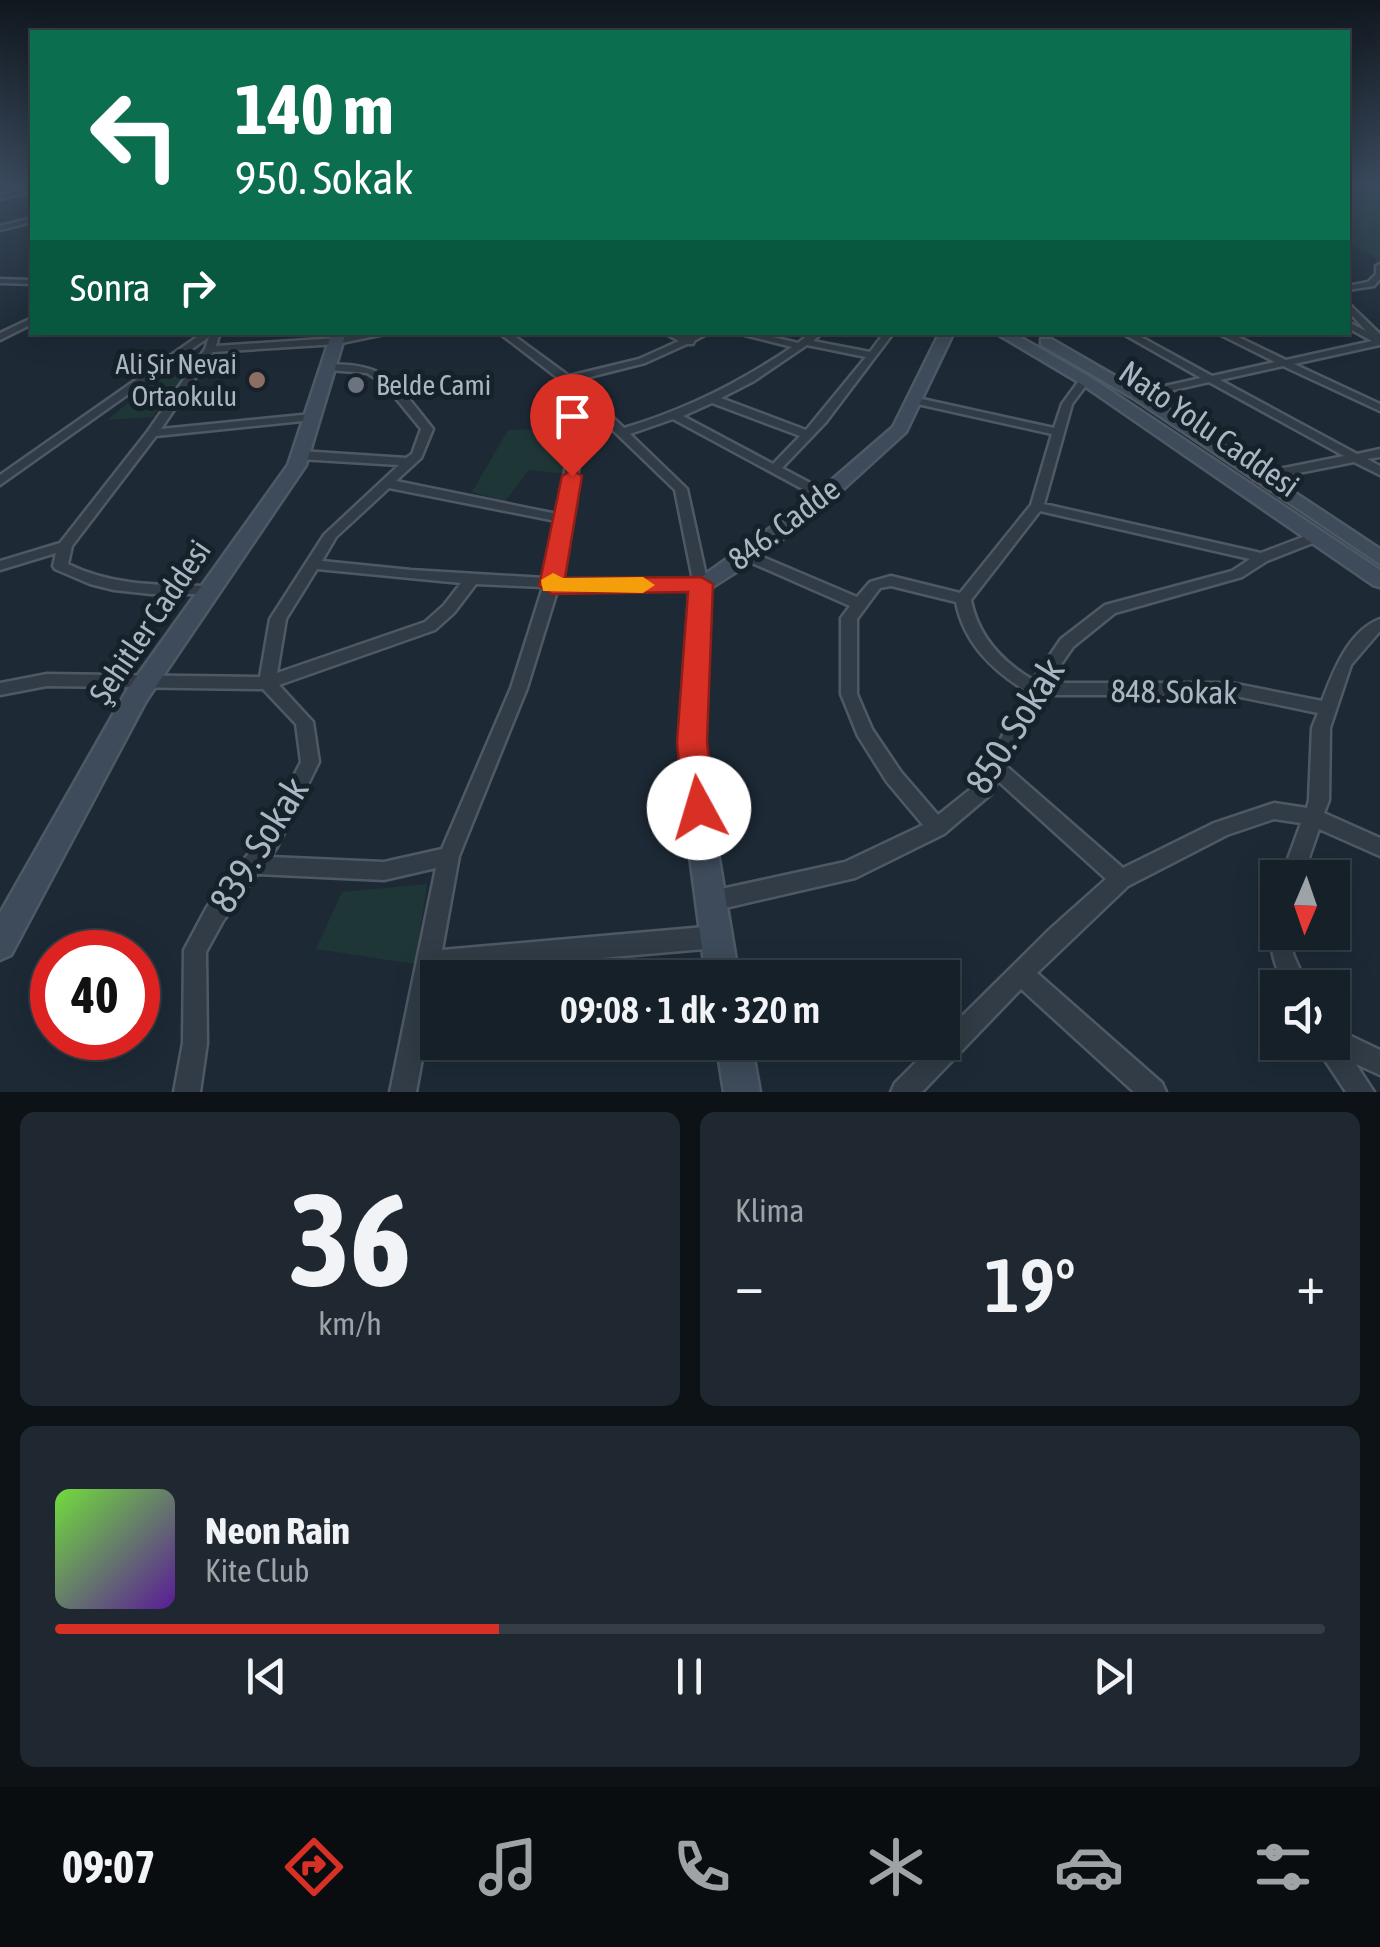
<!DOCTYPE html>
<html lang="tr">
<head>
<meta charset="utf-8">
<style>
	body { margin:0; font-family:"Asap Condensed",sans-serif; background:#1f2830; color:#f1f3f6; height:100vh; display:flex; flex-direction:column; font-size:38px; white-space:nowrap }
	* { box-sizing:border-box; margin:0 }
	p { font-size:32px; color:#9ea3a8 }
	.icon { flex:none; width:55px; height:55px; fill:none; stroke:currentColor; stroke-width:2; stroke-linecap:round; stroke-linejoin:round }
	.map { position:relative; height:1092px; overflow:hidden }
	.sheet { display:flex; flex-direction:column; gap:20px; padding:20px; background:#0c1216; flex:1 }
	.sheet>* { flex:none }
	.guide { position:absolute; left:30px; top:30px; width:1320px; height:305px; border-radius:0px; box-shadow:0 5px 25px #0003,0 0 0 2px #353e45; background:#0b6e4f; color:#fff; overflow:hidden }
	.needle { width:65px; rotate:182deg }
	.fabs { position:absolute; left:1260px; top:860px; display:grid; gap:20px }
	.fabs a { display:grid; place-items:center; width:90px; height:90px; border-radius:0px; background:#162028; box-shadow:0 5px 25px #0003,0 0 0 2px #353e45; font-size:50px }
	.speed { position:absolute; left:30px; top:930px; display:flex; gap:20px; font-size:50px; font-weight:700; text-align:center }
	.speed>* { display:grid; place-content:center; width:130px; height:130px; border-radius:50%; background:#162028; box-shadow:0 5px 25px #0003,0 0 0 2px #353e45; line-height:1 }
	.speed .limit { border:15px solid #d22; background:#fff; color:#111 }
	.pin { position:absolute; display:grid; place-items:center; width:85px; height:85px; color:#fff; margin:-102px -42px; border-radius:50% 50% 50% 0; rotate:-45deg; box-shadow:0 0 10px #0007 }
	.pin .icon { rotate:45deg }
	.me { position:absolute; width:110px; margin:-55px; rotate:354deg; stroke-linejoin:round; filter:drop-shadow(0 0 8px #0008) }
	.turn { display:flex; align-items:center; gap:35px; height:210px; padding:0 40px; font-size:45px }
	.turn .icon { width:130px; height:130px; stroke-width:2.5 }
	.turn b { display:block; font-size:70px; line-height:85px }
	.then { display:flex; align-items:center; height:95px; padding:0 40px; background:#0003; gap:20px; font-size:38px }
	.big { font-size:75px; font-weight:600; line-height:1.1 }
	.sheet .widget { flex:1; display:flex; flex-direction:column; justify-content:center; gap:15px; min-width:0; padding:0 35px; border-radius:15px; background:#1f2830 }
	.sheet .dial { align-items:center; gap:0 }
	.dial b { font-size:130px; line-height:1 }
	.song { display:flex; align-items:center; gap:30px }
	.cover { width:120px; height:120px; border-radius:15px; background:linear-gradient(135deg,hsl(100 70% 55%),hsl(270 70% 35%)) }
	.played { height:10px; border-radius:5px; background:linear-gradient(90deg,#d93025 35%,#353e45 35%) }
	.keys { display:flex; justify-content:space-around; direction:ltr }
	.heat { display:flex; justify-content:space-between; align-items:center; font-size:55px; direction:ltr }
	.sheet .tiles { flex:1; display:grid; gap:20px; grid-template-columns:1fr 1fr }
	.widget:last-child { grid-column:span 2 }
	.trip { position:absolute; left:420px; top:960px; width:540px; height:100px; border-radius:0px; background:#162028; box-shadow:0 5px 25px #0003,0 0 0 2px #353e45; font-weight:600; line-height:100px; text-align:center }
	.dock { display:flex; height:160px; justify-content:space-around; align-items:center; background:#090d10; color:#9ea3a8 }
	.dock .icon { width:70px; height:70px }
	.dock .active { color:#d93025 }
	.dock b { font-size:45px; color:#f1f3f6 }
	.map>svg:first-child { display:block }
</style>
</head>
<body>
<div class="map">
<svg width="1380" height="1092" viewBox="0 0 1380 1092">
	<rect width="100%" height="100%" fill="#1d2a36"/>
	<g fill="#1f3637">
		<polygon points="1348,185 1380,185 1380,265 1372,255 1348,243"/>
		<polygon points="180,361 197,361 152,417 107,420"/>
		<polygon points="566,428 567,474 529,470 505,501 472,492 508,430"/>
		<polygon points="427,884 415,964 316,949 342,892"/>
	</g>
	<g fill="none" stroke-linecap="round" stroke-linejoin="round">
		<g stroke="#4e5965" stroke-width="5">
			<g id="street">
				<polygon points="32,187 32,191 0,199 0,195"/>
				<polygon points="32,218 32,222 0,230 0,226"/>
				<polygon points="1380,264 1380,279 1374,286 1348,290 1348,286 1368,282 1376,274 1376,266"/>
				<polygon points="0,279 32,280 32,284 0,283"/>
				<polygon points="1348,303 1380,334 1380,345 1294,364 1380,404 1380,411 1283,366 1220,380 1357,454 1380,449 1380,457 1367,459 1380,466 1380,475 1354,462 1258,481 1254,480 1252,477 1254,474 1344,456 1209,382 1138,398 1133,395 1138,392 1201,378 1120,332 1132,332 1212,376 1275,362 1215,332 1228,332 1286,360 1372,341 1348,328 1348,322 1366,331 1348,311"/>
				<polygon points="32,318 32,324 0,340 0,333"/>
				<path d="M204 332H220L216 346 337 338 371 332H394L337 344 213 352 161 429 312 414 318 417 312 420 156 436 72 546 68 564C112 586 160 585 209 586L216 591 214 594H151L114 590 90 584 55 569 53 566 56 553 0 570V561L60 543 148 431 205 349 209 337 0 485V475Z"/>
				<path d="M498 332H509L569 376 639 359 679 341 663 332H676L687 337 697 332H710L694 341 693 344H687L645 363 574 381 624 428C685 410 739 383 792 347L733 332H752L798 343 812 332H823L813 341 870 352 885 332H894L826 422 782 468 829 493 831 496 829 499H821L673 419 630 434 687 489 708 585 701 590 558 588 527 688 459 856 442 950 716 926 724 930 727 937 724 944 716 948 438 972 416 1092H390L436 868 384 880 257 874 223 921 206 952 207 1043 200 1092H174L183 1043 184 950 207 907 263 835 301 762 296 724 263 689 47 686 0 695V683L47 674 260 677 270 619 324 535 399 465 300 459 294 455 300 451 406 458 412 454 421 429 385 385 367 373 329 370 325 369V365C386 361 398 385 433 429L421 458 396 481 557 514 574 423 587 405 563 382ZM807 345 866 357 806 430 721 398 754 381ZM712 403 800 436 773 464 683 416ZM593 411 675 490 693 580 560 579 586 423ZM389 488 556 521 545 578 411 570 322 561 336 537ZM317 569 461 583 444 605 425 622 277 673 286 619ZM476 584 543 587 511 688 442 849 384 862 270 857 277 847 319 762 313 722 279 685 435 630 454 613Z"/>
				<path d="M1085 377 1090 380 1072 404 1044 504 1261 553 1308 535 1313 534 1320 538 1318 541 1267 561 1242 577 1115 613 1073 647 1048 683H1231L1322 701C1333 672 1348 631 1380 619V631L1351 665 1330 728 1329 800 1324 813 1380 838V856L1319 829 1302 878H1281L1301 823 1274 819 1227 835 1128 886 1037 973 1162 1083 1166 1092H1134L1021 989 922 1092H891L895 1083 936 1042H942V1036L1050 929 1106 879 998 781 991 794 944 834 855 878 712 911 705 908 701 901 705 894 712 891 845 862 923 825 887 782 858 736 841 694V618L850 606 743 559 741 556 743 553H753L857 597 870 582 891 576 960 593 1031 505 1052 434 913 403 908 400 913 397 1054 428 1062 404 1081 378ZM1040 511 1250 559 1232 571 1105 605 1061 639 1033 680C1001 661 978 636 971 600ZM891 586 956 602C964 643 992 670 1026 691L977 784 938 815 901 772 872 729 857 694V619L880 588ZM1040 695H1231L1318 713 1312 728 1309 800 1307 808 1274 803 1214 823 1123 868 1005 765Z"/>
				<path d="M1278 924V932H1295L1293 954 1308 988H1285C1276 966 1265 946 1278 924Z"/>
				<polygon points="1332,1027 1380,1050 1380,1075 1356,1064 1374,1092 1346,1092 1313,1042 1332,1042"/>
			</g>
		</g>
		<g stroke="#4e5965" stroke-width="5">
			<g id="secondary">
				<polygon points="332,332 346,332 306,465 146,701 11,955 0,960 0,913 127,690 288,465"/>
				<polygon points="940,332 954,332 906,432 818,512 755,560 711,588 705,742 716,841 739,978 706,978 688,841 679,742 690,585 804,504 893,427"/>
				<polygon points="994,332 1011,332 1090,377 1380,570 1380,587 1373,585 1080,383"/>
				<polygon points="1041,339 1051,339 1143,392 1380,549 1380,564 1133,398 1041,345"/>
				<polygon points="716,1042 751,1042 760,1092 724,1092"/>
			</g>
		</g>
		<use href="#street" fill="#313c46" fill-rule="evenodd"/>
		<use href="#secondary" fill="#3e4b5a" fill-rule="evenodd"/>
	</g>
	<linearGradient id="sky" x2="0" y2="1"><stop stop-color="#10171e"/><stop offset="0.55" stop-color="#3a4a5d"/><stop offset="1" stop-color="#3a4a5d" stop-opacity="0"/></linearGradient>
	<rect width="1380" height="337" fill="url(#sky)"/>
	<polygon fill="#d93025" stroke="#8d1f18" stroke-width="2.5" points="572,470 582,476 565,578 701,577 713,584 707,742 715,808 710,818 699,822 687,818 683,808 677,742 688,592 552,594 539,586 562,476"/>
	<polygon fill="#f59e0b" points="553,573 563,578 643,577 655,585 643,593 543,591 541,580"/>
	<circle fill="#8d6e63" stroke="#17212a" stroke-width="4" cx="257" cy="380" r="10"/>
	<circle fill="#6b7280" stroke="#17212a" stroke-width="4" cx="356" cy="385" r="10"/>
	<g text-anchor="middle" stroke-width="10" stroke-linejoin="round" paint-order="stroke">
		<g font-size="28" fill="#aab6c4" stroke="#17212a" text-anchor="end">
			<text x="237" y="374">Ali Şir Nevai<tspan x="237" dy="32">Ortaokulu</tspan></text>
			<text x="376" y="395" text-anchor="start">Belde Cami</text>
		</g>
		<g font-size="32" fill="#aab6c4" stroke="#17212a">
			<text transform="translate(1209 429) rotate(35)" y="11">Nato Yolu Caddesi</text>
			<text transform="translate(784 524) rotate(-37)" y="11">846. Cadde</text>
			<text transform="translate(150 622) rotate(-56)" y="11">Şehitler Caddesi</text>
			<text transform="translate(1174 692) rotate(1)" y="11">848. Sokak</text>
		</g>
		<g font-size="38" fill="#aab6c4" stroke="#17212a">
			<text transform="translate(1015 726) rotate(-58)" y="13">850. Sokak</text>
			<text transform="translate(259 845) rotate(-58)" y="13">839. Sokak</text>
		</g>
	</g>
</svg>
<div class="fabs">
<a><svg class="needle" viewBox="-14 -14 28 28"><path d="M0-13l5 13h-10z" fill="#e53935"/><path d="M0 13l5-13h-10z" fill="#9ea3a8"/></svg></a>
<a><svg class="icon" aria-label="sound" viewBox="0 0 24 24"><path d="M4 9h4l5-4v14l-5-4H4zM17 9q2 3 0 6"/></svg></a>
</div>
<div class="speed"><div class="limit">40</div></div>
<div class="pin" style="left:572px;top:476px;background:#d93025"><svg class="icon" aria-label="arrive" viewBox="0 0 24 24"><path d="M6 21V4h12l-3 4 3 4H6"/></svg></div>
<svg class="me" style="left:699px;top:808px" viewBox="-20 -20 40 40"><circle r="19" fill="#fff"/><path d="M0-13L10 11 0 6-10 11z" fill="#d93025"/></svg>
<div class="trip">09:08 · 1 dk · 320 m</div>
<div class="guide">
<div class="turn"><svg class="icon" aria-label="left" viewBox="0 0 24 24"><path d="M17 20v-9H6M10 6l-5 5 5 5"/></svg><div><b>140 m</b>950. Sokak</div></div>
<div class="then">Sonra<svg class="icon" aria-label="right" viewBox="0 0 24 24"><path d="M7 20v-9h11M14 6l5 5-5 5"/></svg></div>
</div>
</div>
<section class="sheet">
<div class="tiles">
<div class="widget dial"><b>36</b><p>km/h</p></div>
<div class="widget"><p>Klima</p>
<div class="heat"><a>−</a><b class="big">19°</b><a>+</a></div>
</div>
<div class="widget">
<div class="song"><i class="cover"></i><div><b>Neon Rain</b><p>Kite Club</p></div></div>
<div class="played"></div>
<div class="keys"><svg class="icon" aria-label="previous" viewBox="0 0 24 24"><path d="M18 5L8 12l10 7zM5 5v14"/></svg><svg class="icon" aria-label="pause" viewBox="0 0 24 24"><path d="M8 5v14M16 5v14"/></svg><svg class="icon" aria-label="next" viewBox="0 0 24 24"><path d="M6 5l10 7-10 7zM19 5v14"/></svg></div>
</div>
</div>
</section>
<nav class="dock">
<b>09:07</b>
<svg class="icon active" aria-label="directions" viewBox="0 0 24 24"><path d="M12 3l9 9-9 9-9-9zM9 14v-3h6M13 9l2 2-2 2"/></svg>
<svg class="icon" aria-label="music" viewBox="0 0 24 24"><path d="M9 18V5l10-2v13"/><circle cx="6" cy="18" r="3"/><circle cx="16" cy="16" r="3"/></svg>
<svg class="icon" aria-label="phone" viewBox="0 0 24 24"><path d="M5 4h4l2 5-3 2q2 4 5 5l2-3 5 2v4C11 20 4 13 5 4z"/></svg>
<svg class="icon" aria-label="climate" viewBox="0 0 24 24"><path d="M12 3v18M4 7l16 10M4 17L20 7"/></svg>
<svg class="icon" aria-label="car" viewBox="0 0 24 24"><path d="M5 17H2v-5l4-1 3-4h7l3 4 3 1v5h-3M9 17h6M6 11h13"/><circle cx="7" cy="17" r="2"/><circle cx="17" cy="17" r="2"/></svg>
<svg class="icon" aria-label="filters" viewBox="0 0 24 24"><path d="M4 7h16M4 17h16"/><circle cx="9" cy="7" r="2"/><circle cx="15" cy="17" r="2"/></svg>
</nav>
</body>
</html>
